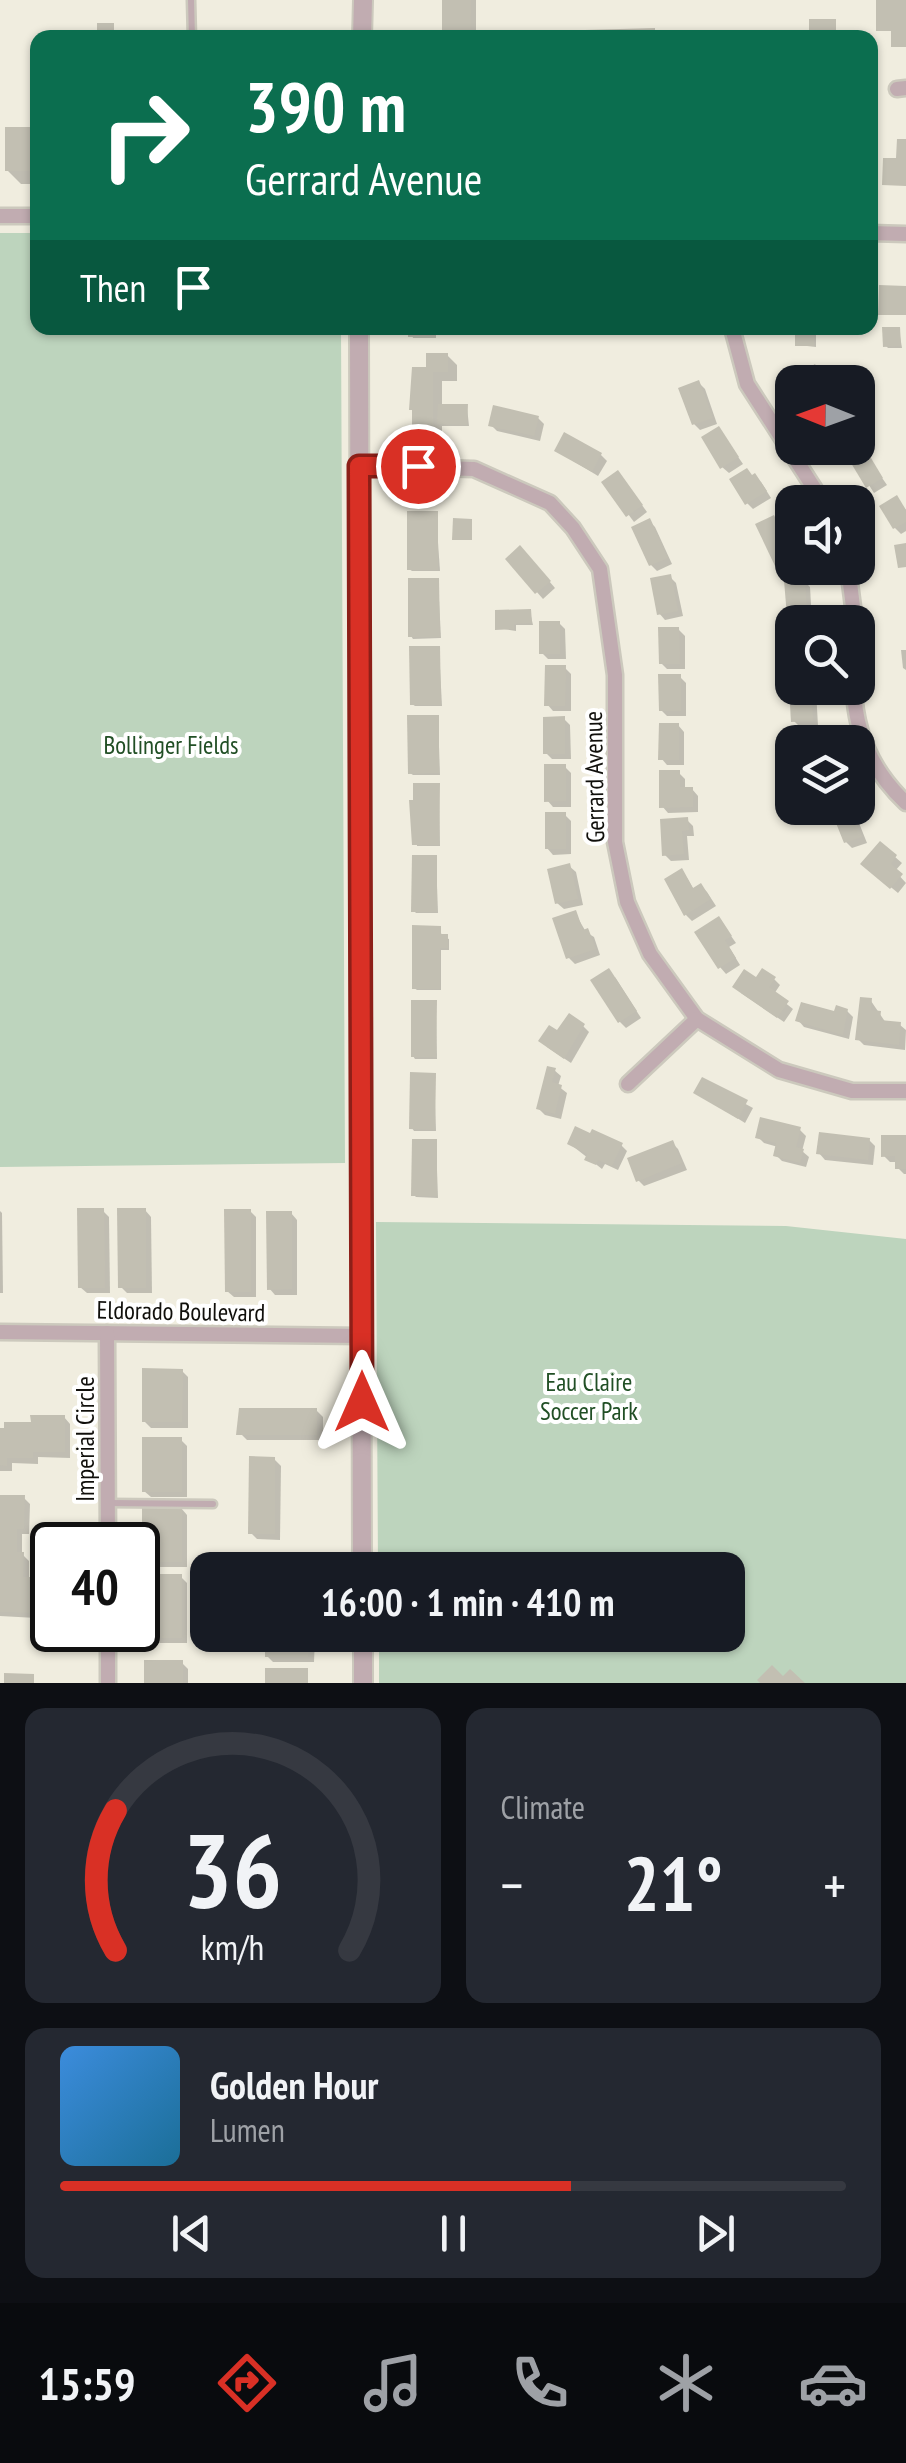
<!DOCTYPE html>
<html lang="en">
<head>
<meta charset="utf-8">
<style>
	body { margin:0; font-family:"PT Sans Narrow",sans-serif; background:#242831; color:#f1f3f6; height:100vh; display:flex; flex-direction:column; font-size:38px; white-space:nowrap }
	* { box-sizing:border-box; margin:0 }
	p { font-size:32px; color:#9ea1a6 }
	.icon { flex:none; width:55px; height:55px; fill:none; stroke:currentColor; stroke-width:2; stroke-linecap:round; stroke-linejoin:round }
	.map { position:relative; height:1683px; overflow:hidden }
	.drawer { display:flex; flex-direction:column; gap:25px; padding:25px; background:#0d0f14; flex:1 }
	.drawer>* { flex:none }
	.top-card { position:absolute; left:30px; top:30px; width:848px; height:305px; border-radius:20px; box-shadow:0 2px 8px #0004; background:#0b6e4f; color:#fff; overflow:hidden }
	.needle { width:65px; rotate:271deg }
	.controls { position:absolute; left:775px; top:365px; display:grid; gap:20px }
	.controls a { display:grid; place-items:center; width:100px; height:100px; border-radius:20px; background:#171b24; box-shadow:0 2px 8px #0004; font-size:50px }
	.speed { position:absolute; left:30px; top:1522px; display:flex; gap:20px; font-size:50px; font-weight:700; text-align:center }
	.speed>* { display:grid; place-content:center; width:130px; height:130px; border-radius:50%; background:#171b24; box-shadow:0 2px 8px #0004; line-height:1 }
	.speed .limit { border:5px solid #111; border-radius:15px; background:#fff; color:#111 }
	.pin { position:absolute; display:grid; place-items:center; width:85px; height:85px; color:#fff; margin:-42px; border:5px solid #fff; border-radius:50%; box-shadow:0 2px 10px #0007 }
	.me { position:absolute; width:110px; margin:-55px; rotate:0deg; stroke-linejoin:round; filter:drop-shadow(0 0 8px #0008) }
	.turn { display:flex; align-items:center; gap:35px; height:210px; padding:0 50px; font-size:45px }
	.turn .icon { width:130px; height:130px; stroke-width:2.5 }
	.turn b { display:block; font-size:70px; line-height:85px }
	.then { display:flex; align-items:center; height:95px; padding:0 50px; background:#0003; gap:20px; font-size:38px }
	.big { font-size:75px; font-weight:600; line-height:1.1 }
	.drawer .tile { flex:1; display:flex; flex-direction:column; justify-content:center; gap:15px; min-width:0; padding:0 35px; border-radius:20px; background:#242831 }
	.drawer .dial { align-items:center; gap:0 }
	.dial svg { height:260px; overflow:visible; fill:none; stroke:#363941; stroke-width:7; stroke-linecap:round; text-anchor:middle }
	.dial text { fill:#f1f3f6; stroke:none }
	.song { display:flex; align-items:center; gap:30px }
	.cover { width:120px; height:120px; border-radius:15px; background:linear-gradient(135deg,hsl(210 70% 55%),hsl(200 70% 35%)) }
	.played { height:10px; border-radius:5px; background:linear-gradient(90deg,#d93025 65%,#363941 65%) }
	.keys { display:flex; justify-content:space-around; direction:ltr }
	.heat { display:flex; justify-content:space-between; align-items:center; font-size:55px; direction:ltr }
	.drawer .tiles { flex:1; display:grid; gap:25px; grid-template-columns:1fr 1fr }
	.tile:last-child { grid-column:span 2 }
	.trip { position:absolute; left:190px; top:1552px; width:555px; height:100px; border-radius:20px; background:#171b24; box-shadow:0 2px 8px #0004; font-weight:600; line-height:100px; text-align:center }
	.menu { display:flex; height:160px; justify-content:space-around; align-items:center; background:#090b0e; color:#9ea1a6 }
	.menu .icon { width:70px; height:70px }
	.menu .current { color:#d93025 }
	.menu b { font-size:45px; color:#f1f3f6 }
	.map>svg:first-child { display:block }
</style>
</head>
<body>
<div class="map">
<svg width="906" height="1683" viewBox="0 0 906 1683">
	<rect width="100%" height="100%" fill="#f0eddf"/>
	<g fill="#bdd4bd">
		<polygon points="0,233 37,233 38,328 341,328 345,1163 0,1167"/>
		<polygon points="376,1222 786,1226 906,1239 906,1683 379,1683 379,1635 728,1635 728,1570 378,1570"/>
	</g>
	<g fill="#0003">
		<polygon points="445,0 476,0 476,38 444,38"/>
		<polygon points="38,129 38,184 21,184 7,170"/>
		<polygon points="410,328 436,328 436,338 413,338"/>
		<polygon points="797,328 816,330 816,347 798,345"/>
		<polygon points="899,330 902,348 888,348 886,346"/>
		<polygon points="447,355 457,365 457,381 442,381 442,406 467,407 469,426 442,426 442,434 424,434 414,424 414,412 429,369"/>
		<polygon points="699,383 705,389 717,424 700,430 694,424"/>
		<polygon points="538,418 544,424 540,441 497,431 491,425"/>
		<polygon points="719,429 743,464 729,473 722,467"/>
		<polygon points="858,432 867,446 862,449 887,485 874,493 845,448 858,448"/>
		<polygon points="557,451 601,455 607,461 598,476"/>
		<polygon points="753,478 761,482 771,498 753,509 747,503"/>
		<polygon points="623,479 647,512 634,522 605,483"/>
		<polygon points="897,499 906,510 906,531 901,534 895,528"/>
		<polygon points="436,514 440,571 412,571 409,569"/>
		<polygon points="773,518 792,550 792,568 796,568 784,573 778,567"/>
		<polygon points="649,521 655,527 672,564 657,571 651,565"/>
		<polygon points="526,554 555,588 543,599 508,559"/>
		<polygon points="670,577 676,583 683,616 665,620 659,613"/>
		<polygon points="438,581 441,638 413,639 411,636"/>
		<polygon points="804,581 810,587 812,621 795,622 789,616"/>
		<polygon points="530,612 533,625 516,625 516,631 498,628"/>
		<polygon points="559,623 565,629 566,659 548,659 542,653"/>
		<polygon points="678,629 685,636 685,669 667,669 661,663"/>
		<polygon points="439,649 442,706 415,706 412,704"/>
		<polygon points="901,650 906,650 906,670 903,668"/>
		<polygon points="565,668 571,674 571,711 553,711 547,704"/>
		<polygon points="680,677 686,683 686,716 667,716 661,710"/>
		<polygon points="792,684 792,688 816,690 818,726 800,727 794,721"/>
		<polygon points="438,717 440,775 413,775 410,773"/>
		<polygon points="564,719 570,725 571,759 552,759 546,753"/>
		<polygon points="678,725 684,732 684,765 667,765 661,758"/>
		<polygon points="817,738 822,742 801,742"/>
		<polygon points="565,767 571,773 571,807 553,807 547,800"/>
		<polygon points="678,772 685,779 685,789 692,789 698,796 698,812 668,813 662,806"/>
		<polygon points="439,786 440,846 417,846 415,803"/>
		<polygon points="833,808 853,808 867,843 852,848 846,842"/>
		<polygon points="565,815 571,821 571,854 553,855 547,848"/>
		<polygon points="687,820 693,826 694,836 687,836 689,860 671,861 665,855"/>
		<polygon points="880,844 902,863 895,871 906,883 898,893 870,870"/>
		<polygon points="436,858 438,913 416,913 414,911"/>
		<polygon points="569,866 576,872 583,905 564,909 557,903"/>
		<polygon points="687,878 694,890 701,886 707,892 716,906 692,921 686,915"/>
		<polygon points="575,913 586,932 594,937 600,955 575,964 569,958"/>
		<polygon points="719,919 736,943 729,947 740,965 726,974 720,967"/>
		<polygon points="440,928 442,937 449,939 449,950 441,950 441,990 417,990 414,988"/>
		<polygon points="615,977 641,1018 626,1028 620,1022"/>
		<polygon points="774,979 780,985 774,994 793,1009 784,1022 741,993 756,981"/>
		<polygon points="871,1001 886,1023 900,1025 906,1030 905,1050 864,1045 858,1039"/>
		<polygon points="436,1003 437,1059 415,1059 413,1056"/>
		<polygon points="847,1011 853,1017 849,1039 804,1027 798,1020"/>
		<polygon points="583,1026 589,1032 571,1063 547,1047 558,1034"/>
		<polygon points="554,1070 561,1076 558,1086 567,1093 561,1119 545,1115 539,1109"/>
		<polygon points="434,1075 436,1131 414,1131 412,1128"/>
		<polygon points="703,1081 753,1108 745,1123 696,1092"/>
		<polygon points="800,1130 806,1136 802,1151 809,1157 806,1167 782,1161 776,1155 778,1147 764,1143 758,1137"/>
		<polygon points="906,1137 906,1174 904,1174 898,1168 898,1162 890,1162 884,1156"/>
		<polygon points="869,1140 875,1146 873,1165 825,1160 819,1153"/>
		<polygon points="436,1142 438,1198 416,1197 414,1195"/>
		<polygon points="672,1143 678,1149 687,1170 644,1186 638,1180"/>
		<polygon points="570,1144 621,1145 627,1151 618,1170 605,1164 602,1169"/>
		<polygon points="145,1210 151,1217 152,1293 127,1293 121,1287"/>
		<polygon points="0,1211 2,1213 3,1293 0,1293"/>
		<polygon points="103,1211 109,1217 110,1293 87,1293 80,1287"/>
		<polygon points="250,1211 256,1217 256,1297 234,1297 227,1291"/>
		<polygon points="291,1213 297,1220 297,1295 275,1295 269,1288"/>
		<polygon points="182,1371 188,1377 188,1428 151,1428 144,1421"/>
		<polygon points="316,1410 323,1417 323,1440 247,1440 241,1434"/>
		<polygon points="64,1417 70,1424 70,1458 38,1457 38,1464 12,1463 12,1471 0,1471 0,1430"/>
		<polygon points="181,1440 187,1446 187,1497 151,1497 144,1491"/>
		<polygon points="274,1459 281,1466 280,1540 257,1539 251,1533"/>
		<polygon points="0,1497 24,1498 30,1504 29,1534 22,1534 22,1554 29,1561 29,1580 37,1586 36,1618 0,1616"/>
		<polygon points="181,1508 187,1515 187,1567 151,1567 144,1561"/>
		<polygon points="181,1577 187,1583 187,1643 152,1643 146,1637"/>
		<polygon points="267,1635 312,1635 315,1638 314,1662 273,1662 267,1656"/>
		<polygon points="182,1663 188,1669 188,1683 147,1683"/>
	</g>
	<g fill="#c2bfb2">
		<polygon points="442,0 471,0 470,38 442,38"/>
		<polygon points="876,0 906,0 906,47 891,47 891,31 876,31"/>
		<polygon points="809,19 836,19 836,32 855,32 855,38 809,38"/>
		<polygon points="97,23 114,23 114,30 121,30 121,38 85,38 85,30 97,30"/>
		<polygon points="655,28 655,38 585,38 585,30"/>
		<rect x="5" y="127" width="33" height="44"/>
		<polygon points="897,139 906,139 906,186 882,185 883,158 896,158"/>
		<polygon points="879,285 906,286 906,315 878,315"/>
		<polygon points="882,327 900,327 901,346 883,347"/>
		<rect x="408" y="328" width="27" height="9"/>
		<rect x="795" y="328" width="19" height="18"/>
		<polygon points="426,353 448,353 448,372 433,372 433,425 412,425 412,410 409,410 412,367 426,367"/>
		<polygon points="815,364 826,382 800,382 796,376"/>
		<polygon points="699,380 713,418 692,425 678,388"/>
		<polygon points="438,404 468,404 467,425 437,424"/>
		<polygon points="493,405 539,416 534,436 488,426"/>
		<polygon points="719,426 739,457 720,469 701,437"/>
		<polygon points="564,432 602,453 592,472 554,451"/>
		<polygon points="865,448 883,478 866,488 848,458"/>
		<polygon points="747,468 752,475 755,473 767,491 745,505 729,479"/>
		<polygon points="618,470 643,505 626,517 601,482"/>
		<polygon points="897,495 906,510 906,522 893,529 879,506"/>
		<rect x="407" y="511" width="31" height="59"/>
		<polygon points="774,515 792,553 792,560 776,568 755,524"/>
		<polygon points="453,518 472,519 472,540 452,540"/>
		<polygon points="650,518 668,558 649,566 631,527"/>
		<polygon points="906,543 906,567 898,568 894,545"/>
		<polygon points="520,545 551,581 535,594 505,559"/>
		<polygon points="671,574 678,611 657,615 650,578"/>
		<polygon points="408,578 439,578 440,637 408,637"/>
		<polygon points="805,578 807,615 787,617 784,580"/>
		<polygon points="531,609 532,623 514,624 514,629 495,630 495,610"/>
		<rect x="539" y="621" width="21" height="33"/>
		<polygon points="658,627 679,627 680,664 659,664"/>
		<polygon points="409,646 440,646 441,705 410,705"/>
		<polygon points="545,665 566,665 565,706 544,706"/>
		<polygon points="658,674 681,674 681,711 659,711"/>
		<polygon points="789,688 811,688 813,721 791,722"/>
		<polygon points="407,715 439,715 439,773 408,774"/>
		<polygon points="565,716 565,754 543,754 543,717"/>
		<polygon points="659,723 679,723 679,760 658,760"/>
		<polygon points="544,764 566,764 566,801 544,802"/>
		<polygon points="659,770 680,770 680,787 693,787 693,807 659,808"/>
		<polygon points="413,783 440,783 439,845 412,845 409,800 413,800"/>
		<polygon points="830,808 851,808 862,837 844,843"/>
		<rect x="545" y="812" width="21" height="37"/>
		<polygon points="688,817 689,830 682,831 684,854 662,856 660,819"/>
		<polygon points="880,841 897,855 891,864 903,874 890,889 860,864"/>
		<polygon points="412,855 437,855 437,912 411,912"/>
		<polygon points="570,863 578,899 555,904 547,869"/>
		<polygon points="682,868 693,888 701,883 711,899 684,916 664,879"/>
		<polygon points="576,910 583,930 588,928 596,949 566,959 552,918"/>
		<polygon points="719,916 732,936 725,940 736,958 718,969 694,932"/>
		<polygon points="412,925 441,926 441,934 448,934 448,948 440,948 440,989 412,989"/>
		<polygon points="609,968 637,1011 618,1023 590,980"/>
		<polygon points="762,968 776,977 769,987 789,1001 777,1018 732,987 744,969 756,977"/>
		<polygon points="860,997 872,998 871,1010 881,1011 880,1020 901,1022 899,1045 855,1040"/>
		<polygon points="411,1000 437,1000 436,1057 411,1057"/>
		<polygon points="801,1002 834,1011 836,1005 848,1009 843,1035 795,1021"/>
		<polygon points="569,1013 585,1024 564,1059 538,1041 549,1025 557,1030"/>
		<polygon points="547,1066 556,1068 552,1082 562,1085 555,1114 536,1109"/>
		<polygon points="410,1072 436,1073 435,1130 409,1129"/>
		<polygon points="702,1077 748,1100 738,1119 693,1093"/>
		<polygon points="760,1117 801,1127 796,1147 804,1149 800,1163 773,1156 776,1143 755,1138"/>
		<polygon points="575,1126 590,1133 592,1129 623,1143 612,1166 598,1160 596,1165 584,1160 587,1154 567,1144"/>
		<polygon points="819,1132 870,1138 868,1160 816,1154"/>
		<polygon points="881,1135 906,1135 906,1169 895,1169 895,1156 881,1157"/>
		<polygon points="412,1139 437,1139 437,1196 411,1196"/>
		<polygon points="673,1140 682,1163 636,1182 627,1158"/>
		<polygon points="77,1208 104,1208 105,1288 78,1288"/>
		<polygon points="117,1208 146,1208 146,1288 118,1288"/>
		<polygon points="224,1209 251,1209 251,1292 225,1292"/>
		<polygon points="266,1211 292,1211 292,1289 267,1290"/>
		<polygon points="142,1368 183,1369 182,1422 142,1422"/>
		<polygon points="239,1408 317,1408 317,1435 236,1435"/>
		<polygon points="30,1415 65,1415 65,1452 33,1452 33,1458 7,1458 7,1466 0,1465 0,1428 4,1428 4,1422 31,1422"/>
		<rect x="142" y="1437" width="40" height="55"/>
		<polygon points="249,1456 275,1457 275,1534 248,1534"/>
		<polygon points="0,1495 25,1495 24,1529 17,1529 17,1552 24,1552 23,1577 31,1577 31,1613 0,1612"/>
		<rect x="142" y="1506" width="40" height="56"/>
		<rect x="258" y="1561" width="62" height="9"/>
		<polygon points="144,1574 182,1574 182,1638 143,1638"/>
		<polygon points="265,1635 310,1635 308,1657 265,1657"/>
		<rect x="144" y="1660" width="39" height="23"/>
		<polygon points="772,1665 783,1676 790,1669 805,1683 760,1683 757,1680"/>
		<rect x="265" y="1668" width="43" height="15"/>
		<polygon points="4,1673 34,1674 34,1683 4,1683"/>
	</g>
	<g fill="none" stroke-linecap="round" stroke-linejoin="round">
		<g stroke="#ccc9bd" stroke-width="11">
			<g id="service">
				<polyline points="191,0 192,38"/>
				<polyline points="109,1503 213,1504"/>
			</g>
		</g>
		<g stroke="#ccc9bd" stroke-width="19">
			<g id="minor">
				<polyline points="897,89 906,88"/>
				<polyline points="0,216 38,216"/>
				<polyline points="870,233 906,234"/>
				<polyline points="732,328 747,384 823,502"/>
				<polyline points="359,466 474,469 550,503 573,528 600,569 615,675 615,842 627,902 650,954 697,1019 779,1070 852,1091 906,1091"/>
				<polyline points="848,568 855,622"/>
				<path d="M854 688C855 734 872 771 906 803"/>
				<polyline points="628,1084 697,1019"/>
				<polyline points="0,1332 361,1336"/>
				<polyline points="107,1333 108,1545"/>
				<polyline points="108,1683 108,1630"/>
			</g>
		</g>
		<g stroke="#ccc9bd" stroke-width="22">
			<g id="tertiary">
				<polyline points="362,38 363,0"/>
				<polyline points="359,328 362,1570"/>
				<polyline points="363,1635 363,1683"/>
			</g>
		</g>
		<use href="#service" stroke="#c1acb1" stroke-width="6"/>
		<use href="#minor" stroke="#c1acb1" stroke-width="14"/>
		<use href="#tertiary" stroke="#c1acb1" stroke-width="18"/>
	</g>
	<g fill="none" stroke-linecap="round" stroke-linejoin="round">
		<g stroke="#8d1f18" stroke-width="25">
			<polyline id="route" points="362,1402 359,466 418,466"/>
		</g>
		<use href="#route" stroke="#d93025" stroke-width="18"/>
	</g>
	<g text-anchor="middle" stroke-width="8" stroke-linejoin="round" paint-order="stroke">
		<g font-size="25" fill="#214f25" stroke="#fff">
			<text x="171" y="754">Bollinger Fields</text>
			<text x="589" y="1391">Eau Claire<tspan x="589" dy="29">Soccer Park</tspan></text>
		</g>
		<g font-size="25" fill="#100f0b" stroke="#fff">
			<text transform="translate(594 777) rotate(-91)" y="9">Gerrard Avenue</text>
			<text transform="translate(181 1311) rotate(1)" y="9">Eldorado Boulevard</text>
			<text transform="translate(85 1439) rotate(-90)" y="9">Imperial Circle</text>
		</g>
	</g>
</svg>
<div class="controls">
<a><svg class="needle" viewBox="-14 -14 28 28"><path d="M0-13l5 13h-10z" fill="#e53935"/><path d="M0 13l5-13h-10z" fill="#9ea1a6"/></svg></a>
<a><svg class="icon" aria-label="sound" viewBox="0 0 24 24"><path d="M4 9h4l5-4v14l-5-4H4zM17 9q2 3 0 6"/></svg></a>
<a><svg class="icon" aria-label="search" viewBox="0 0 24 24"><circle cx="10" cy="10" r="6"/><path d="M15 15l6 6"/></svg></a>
<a><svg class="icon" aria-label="layers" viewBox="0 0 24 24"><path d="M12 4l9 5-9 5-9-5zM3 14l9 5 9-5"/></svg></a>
</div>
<div class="speed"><div class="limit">40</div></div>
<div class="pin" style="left:418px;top:466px;background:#d93025"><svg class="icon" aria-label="arrive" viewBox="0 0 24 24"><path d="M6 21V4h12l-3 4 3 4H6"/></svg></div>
<svg class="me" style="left:362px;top:1402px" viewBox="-20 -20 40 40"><path d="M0-17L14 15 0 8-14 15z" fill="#d93025" stroke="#fff" stroke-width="4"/></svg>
<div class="trip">16:00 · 1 min · 410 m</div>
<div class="top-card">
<div class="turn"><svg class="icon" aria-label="right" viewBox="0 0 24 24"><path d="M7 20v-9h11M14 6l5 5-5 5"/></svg><div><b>390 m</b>Gerrard Avenue</div></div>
<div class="then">Then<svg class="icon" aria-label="arrive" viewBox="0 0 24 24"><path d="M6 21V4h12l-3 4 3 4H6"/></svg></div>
</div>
</div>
<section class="drawer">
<div class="tiles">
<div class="tile dial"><svg viewBox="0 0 100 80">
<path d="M14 69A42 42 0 1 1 86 69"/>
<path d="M14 69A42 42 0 0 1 14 26" stroke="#d93025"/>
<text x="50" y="56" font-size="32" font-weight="700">36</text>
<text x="50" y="72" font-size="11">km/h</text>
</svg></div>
<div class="tile"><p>Climate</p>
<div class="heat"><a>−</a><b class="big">21°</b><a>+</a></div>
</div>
<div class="tile">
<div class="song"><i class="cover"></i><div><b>Golden Hour</b><p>Lumen</p></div></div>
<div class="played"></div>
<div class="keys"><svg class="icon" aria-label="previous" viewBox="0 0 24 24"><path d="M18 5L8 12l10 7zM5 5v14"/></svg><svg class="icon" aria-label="pause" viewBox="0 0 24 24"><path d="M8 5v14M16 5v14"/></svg><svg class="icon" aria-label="next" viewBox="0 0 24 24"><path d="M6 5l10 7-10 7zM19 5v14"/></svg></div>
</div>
</div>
</section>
<nav class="menu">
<b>15:59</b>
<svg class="icon current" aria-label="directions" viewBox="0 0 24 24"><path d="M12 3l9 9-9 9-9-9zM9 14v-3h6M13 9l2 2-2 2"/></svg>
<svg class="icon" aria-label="music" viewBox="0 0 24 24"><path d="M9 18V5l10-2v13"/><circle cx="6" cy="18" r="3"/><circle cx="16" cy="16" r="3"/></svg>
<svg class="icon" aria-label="phone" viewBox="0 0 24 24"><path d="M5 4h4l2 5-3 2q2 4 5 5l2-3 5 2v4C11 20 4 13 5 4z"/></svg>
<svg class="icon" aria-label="climate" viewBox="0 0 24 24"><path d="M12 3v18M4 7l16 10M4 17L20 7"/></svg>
<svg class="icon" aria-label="car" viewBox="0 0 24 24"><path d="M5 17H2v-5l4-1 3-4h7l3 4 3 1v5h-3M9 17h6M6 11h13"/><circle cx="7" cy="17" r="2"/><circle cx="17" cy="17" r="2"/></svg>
</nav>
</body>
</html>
